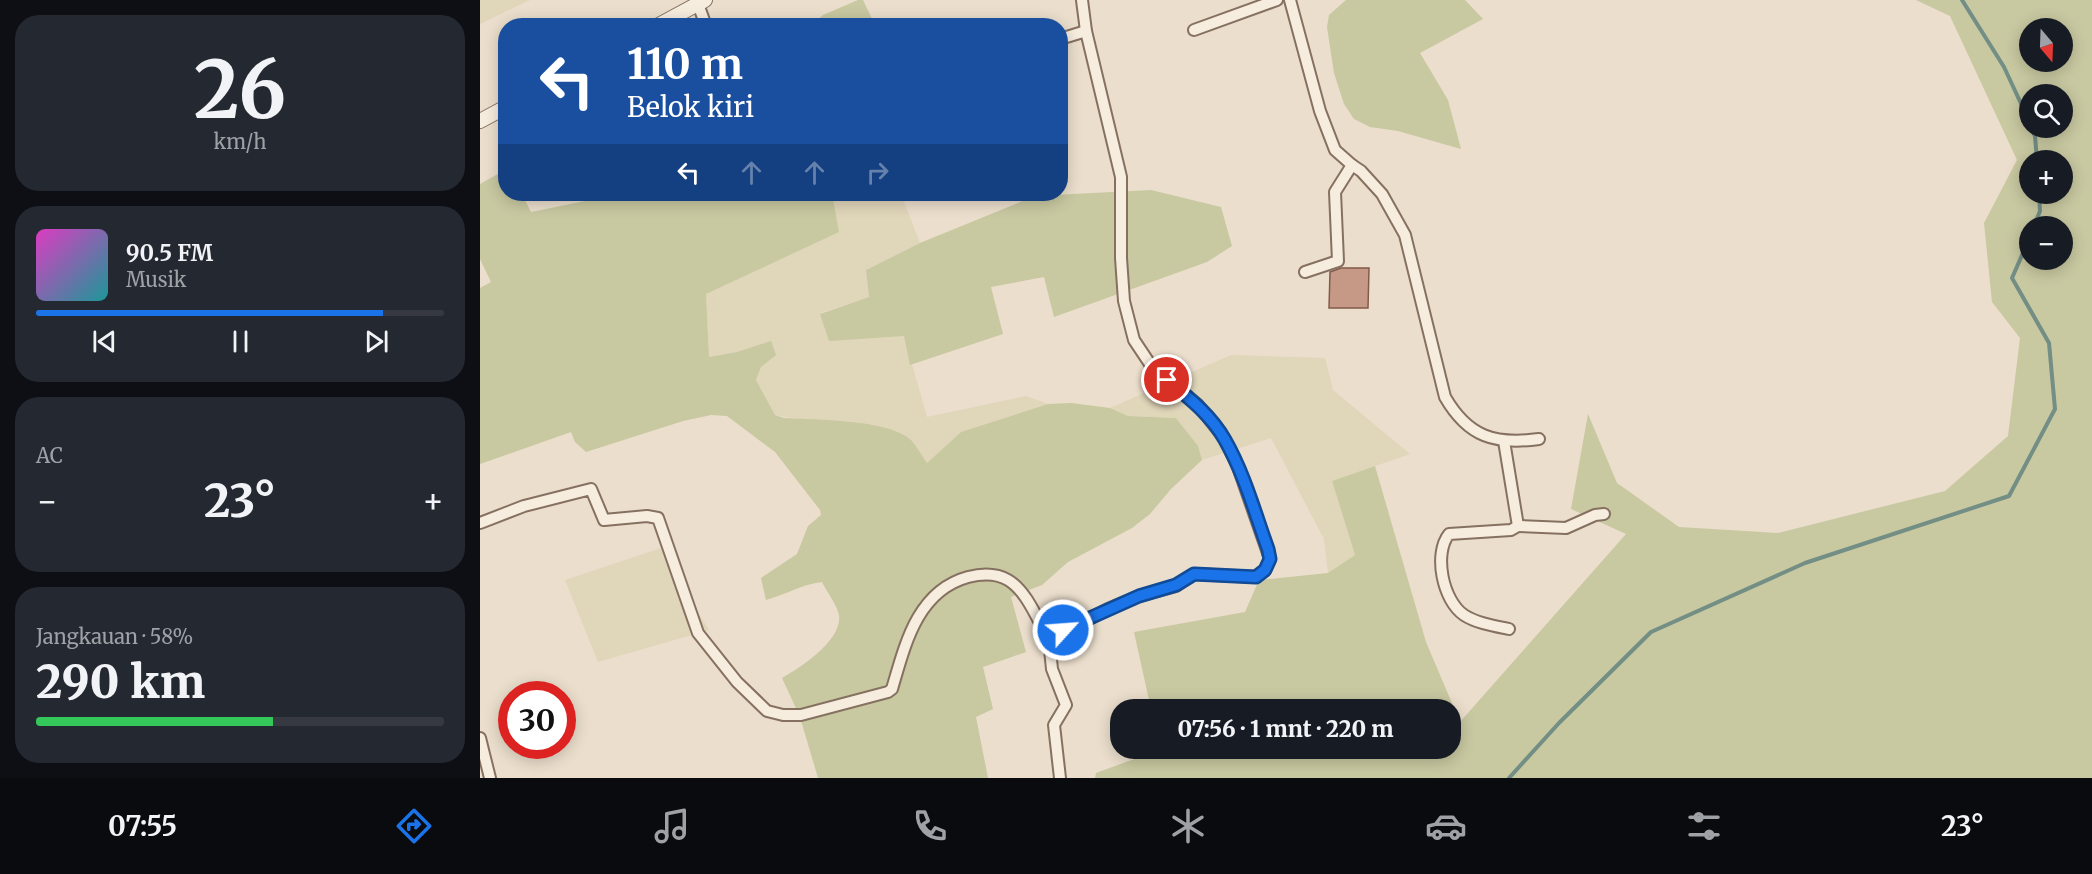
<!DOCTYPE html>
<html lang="id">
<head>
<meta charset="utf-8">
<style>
	body { margin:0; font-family:Merriweather,serif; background:#242831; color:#f1f3f6; height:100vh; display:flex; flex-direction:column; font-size:22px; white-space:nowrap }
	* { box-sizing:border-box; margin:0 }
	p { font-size:20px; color:#9ea1a6 }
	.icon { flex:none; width:33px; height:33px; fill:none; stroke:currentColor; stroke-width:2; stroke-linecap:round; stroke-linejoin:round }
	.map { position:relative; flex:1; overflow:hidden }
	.sheet { display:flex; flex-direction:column; gap:15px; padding:15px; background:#0d0f14; width:480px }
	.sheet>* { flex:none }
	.top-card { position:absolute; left:18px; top:18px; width:570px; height:183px; border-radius:24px; box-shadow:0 3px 15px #0003; background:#1a4fa0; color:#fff; overflow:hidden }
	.needle { width:39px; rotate:161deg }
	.tools { position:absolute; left:1539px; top:18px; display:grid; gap:12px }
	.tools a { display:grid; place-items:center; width:54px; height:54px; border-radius:50%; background:#171b24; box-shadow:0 3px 15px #0003; font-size:30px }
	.speed { position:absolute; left:18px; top:681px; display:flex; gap:12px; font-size:30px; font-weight:700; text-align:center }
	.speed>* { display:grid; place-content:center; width:78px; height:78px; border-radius:50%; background:#171b24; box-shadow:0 3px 15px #0003; line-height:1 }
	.speed .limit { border:9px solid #d22; background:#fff; color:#111 }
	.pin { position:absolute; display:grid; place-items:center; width:51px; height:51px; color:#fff; margin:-26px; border:3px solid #fff; border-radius:50%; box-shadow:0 2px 6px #0007 }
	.me { position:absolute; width:66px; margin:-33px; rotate:64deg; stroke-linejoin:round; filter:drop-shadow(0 0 4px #0008) }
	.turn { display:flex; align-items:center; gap:21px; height:126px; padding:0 30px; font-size:27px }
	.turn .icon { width:78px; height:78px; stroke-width:2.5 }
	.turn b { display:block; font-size:42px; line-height:51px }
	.lanes { display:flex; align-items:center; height:57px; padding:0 30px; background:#0003; justify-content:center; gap:30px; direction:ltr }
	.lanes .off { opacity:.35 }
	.big { font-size:45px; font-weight:800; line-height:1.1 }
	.sheet .card { flex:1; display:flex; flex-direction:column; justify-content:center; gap:9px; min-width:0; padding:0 21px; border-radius:24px; background:#242831 }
	.sheet .dial { align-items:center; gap:0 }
	.dial b { font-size:78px; line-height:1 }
	.song { display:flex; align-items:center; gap:18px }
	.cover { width:72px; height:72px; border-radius:9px; background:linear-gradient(135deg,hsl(310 70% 55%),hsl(180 70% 35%)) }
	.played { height:6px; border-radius:3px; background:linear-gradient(90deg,#1a73e8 85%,#363941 85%) }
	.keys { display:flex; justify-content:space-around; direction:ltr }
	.heat { display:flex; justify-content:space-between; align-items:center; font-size:33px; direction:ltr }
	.charge { height:9px; border-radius:4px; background:linear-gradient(90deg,#34c759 58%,#363941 0) }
	.trip { position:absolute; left:630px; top:699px; width:351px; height:60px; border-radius:24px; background:#171b24; box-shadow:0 3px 15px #0003; font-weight:800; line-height:60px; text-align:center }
	.tabs { display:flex; height:96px; justify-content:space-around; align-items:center; background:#090b0e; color:#9ea1a6 }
	.tabs .icon { width:42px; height:42px }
	.tabs .on { color:#1a73e8 }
	.tabs b { font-size:27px; color:#f1f3f6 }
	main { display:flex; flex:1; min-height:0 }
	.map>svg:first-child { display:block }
</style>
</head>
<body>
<main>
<section class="sheet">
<div class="card dial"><b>26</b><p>km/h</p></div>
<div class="card">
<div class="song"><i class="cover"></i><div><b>90.5 FM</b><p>Musik</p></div></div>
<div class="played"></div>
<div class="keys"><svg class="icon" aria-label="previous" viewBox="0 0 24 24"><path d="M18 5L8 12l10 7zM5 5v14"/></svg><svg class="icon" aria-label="pause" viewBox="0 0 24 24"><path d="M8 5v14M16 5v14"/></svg><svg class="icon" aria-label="next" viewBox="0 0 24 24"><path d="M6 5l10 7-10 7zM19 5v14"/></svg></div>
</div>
<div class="card"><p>AC</p>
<div class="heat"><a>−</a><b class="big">23°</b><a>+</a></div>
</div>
<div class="card"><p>Jangkauan · 58%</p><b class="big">290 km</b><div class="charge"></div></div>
</section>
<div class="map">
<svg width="1612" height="778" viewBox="0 0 1612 778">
	<rect width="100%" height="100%" fill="#ebdecc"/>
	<g fill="#e0d6ba">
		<polygon points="0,0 50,0 0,24"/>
		<polygon points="367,194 421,194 440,243 386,270 389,297 340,313 424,336 447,417 546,396 568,404 481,432 447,463 430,440 295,415 276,380 281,367 295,355 257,352 229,357 226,294 358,232 352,199"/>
		<polygon points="751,355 845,358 853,390 930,454 852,481 875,555 848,573 844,539 791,438 722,460 718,446 696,418 648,416 630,408"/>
		<polygon points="193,544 213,605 229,630 118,662 85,580"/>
	</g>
	<g fill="#c8c8a1" fill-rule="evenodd">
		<polygon points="378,0 383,0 395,25 332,25 343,15"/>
		<polygon points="866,0 985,0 1003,19 940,53 968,100 981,149 918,131 890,127 874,119 864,104 854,73 847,27 849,15"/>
		<path d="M1436 0H1612V778H615L616 773 657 758 669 749 970 748V710L671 709 654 632 765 612 779 580 848 573 875 555 852 481 895 466 946 642 980 722 1146 534 1091 509 1108 414 1137 483 1199 527 1298 533 1465 491 1528 436 1540 338 1512 302 1504 223 1537 160 1470 16ZM1550 28H1582V62H1550ZM1550 94H1582V128H1550ZM1550 160H1582V194H1550ZM1550 226H1582V260H1550Z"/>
		<path d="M25 170 26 194H42L51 212 110 200 123 194H367L353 199 359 232 226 294 229 357 257 352 291 341 296 355 281 367 276 380 295 415 304 418C335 420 408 419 431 440 437 447 442 456 447 463L481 432 568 404 591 403 630 408 648 416 696 418 718 446 722 460 691 489 670 514 652 528 588 562 562 585 531 597 546 652 503 667 513 709 496 717 508 778H338L320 717 302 678C320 668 363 640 359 615 357 605 347 592 342 582 322 584 305 595 286 600L281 578 317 554 328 526 341 515 340 510 295 452 247 416 231 415 203 421 106 452 95 442 91 432 0 464V288L11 282 0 259V184Z"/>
		<polygon points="671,190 741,207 752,246 727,262 574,317 564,277 511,287 523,334 430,365 424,336 349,341 340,314 389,297 386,270 440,243 555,196"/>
	</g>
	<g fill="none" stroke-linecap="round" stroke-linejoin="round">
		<g stroke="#738e84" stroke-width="4">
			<polyline points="1482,0 1524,67 1550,123"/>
			<polyline points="1551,128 1555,136 1557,160"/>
			<polyline points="1554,226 1560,211 1559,194"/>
			<polyline points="1029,778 1079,723 1171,632 1325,563 1529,496 1575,409 1569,343 1532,278 1550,237"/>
		</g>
	</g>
	<polygon fill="#c59986" stroke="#835a4a" stroke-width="1.5" points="861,268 889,268 888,308 849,308 850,272"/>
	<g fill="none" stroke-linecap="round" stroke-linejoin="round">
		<g stroke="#867161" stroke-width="14">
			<g id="minor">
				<polyline points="810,0 840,111 855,150 872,165 855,192 858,261 825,272"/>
				<polyline points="218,4 226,26"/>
				<polyline points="714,30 797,0"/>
				<polyline points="580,39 606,31"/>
				<path d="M872 165 881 171 902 194 925 235 965 397C988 437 1015 445 1059 439"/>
				<path d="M1024 441 1038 526 1031 530 969 534C953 554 963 601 984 615 996 623 1014 626 1029 629"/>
				<path d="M0 523 44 506 111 489 124 520 167 516 178 518 218 633 257 682 287 711 303 715H321L408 692 412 689C425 645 437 591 488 577 500 574 516 573 528 580 547 591 558 621 569 640"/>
				<polyline points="1038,526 1086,528 1115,515 1124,514"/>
				<polyline points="0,738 10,778"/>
				<polyline points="580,778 574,725 586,705 572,669 569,640 628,609 659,596 696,586 714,574 776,577 785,570 790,559 758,467 744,438 718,405 672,367 654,340 644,301 641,258 641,177 606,31 602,0"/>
			</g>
		</g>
		<g stroke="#867161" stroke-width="16">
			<g id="tertiary">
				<polyline points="177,26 225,0"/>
				<polyline points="0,121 26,107"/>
			</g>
		</g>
		<use href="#minor" stroke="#f6eddf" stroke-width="10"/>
		<use href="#tertiary" stroke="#f6eddf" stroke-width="14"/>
	</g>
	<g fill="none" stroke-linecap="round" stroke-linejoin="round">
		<g stroke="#114b97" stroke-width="15">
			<path id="route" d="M583 630 659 596 696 585 714 574 776 577 785 570 790 559 788 549C775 513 764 473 745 440 731 415 708 397 687 380"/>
		</g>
		<use href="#route" stroke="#1a73e8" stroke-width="10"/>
	</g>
</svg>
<div class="tools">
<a><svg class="needle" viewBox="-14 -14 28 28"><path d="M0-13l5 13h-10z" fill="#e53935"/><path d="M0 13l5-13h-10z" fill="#9ea1a6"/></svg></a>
<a><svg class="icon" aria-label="search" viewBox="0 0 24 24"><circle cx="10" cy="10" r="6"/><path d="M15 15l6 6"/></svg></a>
<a>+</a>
<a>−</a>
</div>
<div class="speed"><div class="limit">30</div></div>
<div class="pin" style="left:687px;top:380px;background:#d93025"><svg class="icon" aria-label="arrive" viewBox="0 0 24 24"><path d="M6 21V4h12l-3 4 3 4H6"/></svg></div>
<svg class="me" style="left:583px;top:630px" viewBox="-20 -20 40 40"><circle r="17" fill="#1a73e8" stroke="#fff" stroke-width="3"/><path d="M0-11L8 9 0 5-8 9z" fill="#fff"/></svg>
<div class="trip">07:56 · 1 mnt · 220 m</div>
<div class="top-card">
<div class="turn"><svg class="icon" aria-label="left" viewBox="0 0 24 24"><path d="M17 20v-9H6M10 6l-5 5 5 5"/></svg><div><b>110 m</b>Belok kiri</div></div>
<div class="lanes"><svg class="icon" aria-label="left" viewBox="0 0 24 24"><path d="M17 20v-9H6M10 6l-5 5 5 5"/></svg><svg class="icon off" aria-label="ahead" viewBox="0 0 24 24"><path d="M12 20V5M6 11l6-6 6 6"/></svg><svg class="icon off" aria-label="ahead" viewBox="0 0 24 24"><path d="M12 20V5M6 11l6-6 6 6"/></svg><svg class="icon off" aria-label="right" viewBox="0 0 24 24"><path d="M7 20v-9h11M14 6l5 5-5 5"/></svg></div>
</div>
</div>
</main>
<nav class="tabs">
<b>07:55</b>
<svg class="icon on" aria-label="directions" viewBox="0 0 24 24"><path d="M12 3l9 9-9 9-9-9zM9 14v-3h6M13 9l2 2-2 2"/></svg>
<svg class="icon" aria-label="music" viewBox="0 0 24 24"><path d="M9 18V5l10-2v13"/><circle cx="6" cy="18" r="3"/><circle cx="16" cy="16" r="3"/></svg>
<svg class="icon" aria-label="phone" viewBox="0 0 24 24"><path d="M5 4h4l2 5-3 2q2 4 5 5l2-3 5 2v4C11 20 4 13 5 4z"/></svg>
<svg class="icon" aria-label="climate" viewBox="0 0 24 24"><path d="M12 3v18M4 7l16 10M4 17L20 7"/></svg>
<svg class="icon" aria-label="car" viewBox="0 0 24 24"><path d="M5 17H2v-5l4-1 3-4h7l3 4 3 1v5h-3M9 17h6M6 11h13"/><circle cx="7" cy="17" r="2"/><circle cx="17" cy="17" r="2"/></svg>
<svg class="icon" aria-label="filters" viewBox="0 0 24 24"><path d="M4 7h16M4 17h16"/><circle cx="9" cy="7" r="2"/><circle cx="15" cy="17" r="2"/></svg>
<b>23°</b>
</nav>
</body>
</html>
